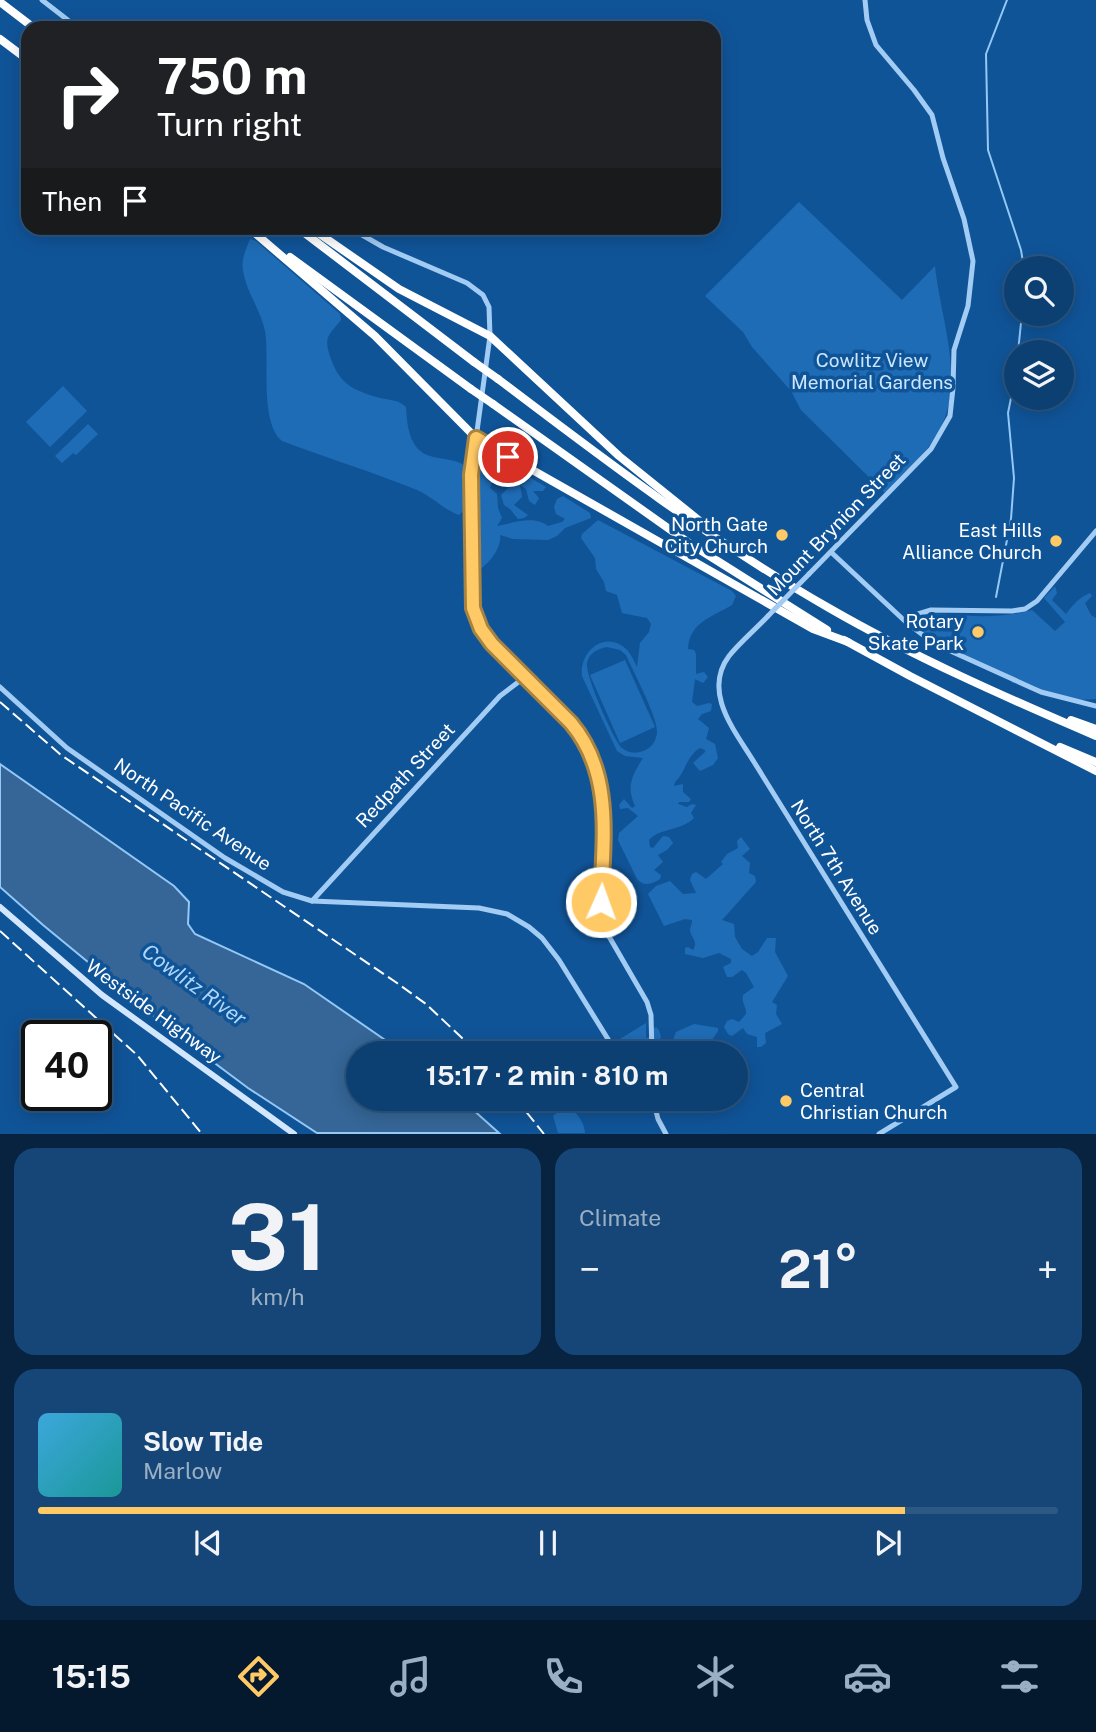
<!DOCTYPE html>
<html lang="en">
<head>
<meta charset="utf-8">
<style>
	body { margin:0; font-family:"Public Sans",sans-serif; background:#154677; color:#f1f3f6; height:100vh; display:flex; flex-direction:column; font-size:26px; white-space:nowrap }
	* { box-sizing:border-box; margin:0 }
	p { font-size:23px; color:#9aafc4 }
	.icon { flex:none; width:38px; height:38px; fill:none; stroke:currentColor; stroke-width:2; stroke-linecap:round; stroke-linejoin:round }
	.map { position:relative; height:1134px; overflow:hidden }
	.side { display:flex; flex-direction:column; gap:14px; padding:14px; background:#07233f; flex:1 }
	.side>* { flex:none }
	.hud { position:absolute; left:21px; top:21px; width:700px; height:214px; border-radius:21px; box-shadow:0 4px 18px #0003,0 0 0 2px #2c5884; background:#202124; color:#fff; overflow:hidden }
	.controls { position:absolute; left:1004px; top:256px; display:grid; gap:14px }
	.controls a { display:grid; place-items:center; width:70px; height:70px; border-radius:50%; background:#0c3f72; box-shadow:0 4px 18px #0003,0 0 0 2px #2c5884; font-size:35px }
	.speed { position:absolute; left:21px; top:1020px; display:flex; gap:14px; font-size:35px; font-weight:700; text-align:center }
	.speed>* { display:grid; place-content:center; width:91px; height:91px; border-radius:50%; background:#0c3f72; box-shadow:0 4px 18px #0003,0 0 0 2px #2c5884; line-height:1 }
	.speed .limit { border:4px solid #111; border-radius:10px; background:#fff; color:#111 }
	.pin { position:absolute; display:grid; place-items:center; width:60px; height:60px; color:#fff; margin:-30px; border:4px solid #fff; border-radius:50%; box-shadow:0 2px 7px #0007 }
	.me { position:absolute; width:77px; margin:-38px; rotate:2deg; stroke-linejoin:round; filter:drop-shadow(0 0 5px #0008) }
	.turn { display:flex; align-items:center; gap:24px; height:147px; padding:0 21px; font-size:32px }
	.turn .icon { width:91px; height:91px; stroke-width:2.5 }
	.turn b { display:block; font-size:49px; line-height:60px }
	.then { display:flex; align-items:center; height:66px; padding:0 21px; background:#0003; gap:14px; font-size:26px }
	.big { font-size:52px; font-weight:700; line-height:1.1 }
	.side .card { flex:1; display:flex; flex-direction:column; justify-content:center; gap:10px; min-width:0; padding:0 24px; border-radius:21px; background:#154677 }
	.side .dial { align-items:center; gap:0 }
	.dial b { font-size:91px; line-height:1 }
	.song { display:flex; align-items:center; gap:21px }
	.cover { width:84px; height:84px; border-radius:10px; background:linear-gradient(135deg,hsl(200 70% 55%),hsl(180 70% 35%)) }
	.played { height:7px; border-radius:4px; background:linear-gradient(90deg,#ffc965 85%,#2c5884 85%) }
	.keys { display:flex; justify-content:space-around; direction:ltr }
	.heat { display:flex; justify-content:space-between; align-items:center; font-size:38px; direction:ltr }
	.side .tiles { flex:1; display:grid; gap:14px; grid-template-columns:1fr 1fr }
	.card:last-child { grid-column:span 2 }
	.trip { position:absolute; left:346px; top:1041px; width:402px; height:70px; border-radius:35px; background:#0c3f72; box-shadow:0 4px 18px #0003,0 0 0 2px #2c5884; font-weight:700; line-height:70px; text-align:center }
	.tabs { display:flex; height:112px; justify-content:space-around; align-items:center; background:#05192e; color:#9aafc4 }
	.tabs .icon { width:49px; height:49px }
	.tabs .selected { color:#ffc965 }
	.tabs b { font-size:32px; color:#f1f3f6 }
	.map>svg:first-child { display:block }
</style>
</head>
<body>
<div class="map">
<svg width="1096" height="1134" viewBox="0 0 1096 1134">
	<rect width="100%" height="100%" fill="#105498"/>
	<g fill="#1f6cb6" fill-rule="evenodd">
		<path d="M799 202 902 300 935 266C940 316 965 379 941 427 929 452 904 472 885 493L801 410 791 391 752 347 743 332 705 296Z"/>
		<path d="M250 239 256 241 340 314 341 320C328 336 323 337 331 359 340 385 355 391 380 398 390 400 399 400 406 407 407 425 409 450 430 456 442 460 452 458 464 465L463 511 459 515C443 509 434 498 417 490 373 472 327 458 282 441 259 422 270 359 265 331 261 310 246 292 243 270 241 260 246 249 250 239Z"/>
		<polygon points="63,386 87,411 50,447 26,422"/>
		<polygon points="88,424 98,434 76,455 73,453 62,463 55,456"/>
		<path d="M480 451 499 459 546 487 543 491H533L539 498 535 505 529 501 526 489 520 485 522 497 514 505 528 515 524 518 518 519 510 509 504 505 501 495 510 486 509 478 503 475 493 480 490 488 497 494 498 508 502 518 497 526C514 523 533 515 548 526L562 522 565 519 556 514 554 507 557 499 563 496 590 513 591 518 565 528 557 536 548 540 513 539 500 535C502 547 489 565 478 570L472 551 477 542C472 519 470 495 478 472L474 464 476 454Z"/>
		<path d="M598 520 732 591 736 596 732 605C714 616 689 622 688 649L694 650 696 654V674L704 672 708 677 703 683 695 679 692 702 697 706 709 703 712 704 711 711 702 714 698 719 709 728 706 739 715 744 718 758 713 765 700 771 693 763 705 752V750L700 748C686 756 686 772 675 782L674 786 683 784V792L691 799 689 802H679L678 804 687 807 692 804 696 805 691 813 694 818C681 831 659 828 649 840L650 847 653 848 663 836 669 837 673 843 667 850 658 855 663 862 654 870 661 875 660 879C652 884 644 887 637 879L618 840 619 833 638 816 628 808 620 809 619 805 624 799 632 808 635 806C626 786 632 776 643 758L625 756 617 751 582 676C579 652 604 630 625 648 631 653 634 661 637 667L640 643 649 632 651 624 647 618 622 613 617 595 606 591 604 582 596 569 595 558 581 538 582 534ZM607 647 620 650 626 655C633 671 657 716 657 731 657 740 652 748 643 751 636 754 628 753 622 748 613 739 585 675 587 663 589 653 597 649 607 647Z"/>
		<path d="M1055 586 1057 593 1052 600 1066 614C1072 606 1078 598 1090 593L1092 596 1085 603 1091 615 1096 618V699L1079 700 1039 690 1034 686 1024 682 1021 684 1012 683 1009 676 930 638 915 625 921 616 928 614C962 615 998 620 1032 610L1055 631 1065 622 1044 598Z"/>
		<polygon points="625,660 655,727 620,743 590,675"/>
		<path d="M741 837 750 849 742 856 750 863 749 873 755 876 756 882 722 920 734 924 735 937 742 949 752 956 758 952 767 938H776L775 952 788 976 772 1002 777 1005 776 1014 782 1024 765 1033 766 1043 761 1047H757V1037L747 1034 743 1028 732 1036 728 1034 724 1027 727 1021 732 1019 739 1022 746 1014C747 1007 741 1003 743 995L754 987 746 973 742 970 732 977H727L723 967 731 963V959L719 953 703 958 685 954V948L688 947 693 950C699 940 690 938 690 929 691 926 692 923 692 920L685 919 664 926 648 894 656 886 670 881 683 894 696 893 690 880 692 874 696 872 706 879 723 864 721 862 727 854 738 848 737 841Z"/>
		<polygon points="646,1023 646,1038 650,1037 652,1030 656,1027 659,1030 661,1037 658,1044 662,1045 667,1040 671,1041 667,1050 659,1050 656,1053 649,1053 647,1049 645,1053 629,1054 615,1042"/>
		<path d="M694 1024 718 1028V1031C713 1040 706 1047 697 1050L692 1044 688 1047 690 1053H676L673 1040 676 1032Z"/>
		<path d="M564 1107C576 1109 584 1122 585 1133H558L553 1116Z"/>
	</g>
	<polygon fill="#356697" stroke="#93c8f7" stroke-width="2" points="0,764 174,886 189,902 188,924 195,934 304,984 404,1053 359,1054 359,1099 461,1099 499,1133 317,1133 248,1088 173,1032 43,925 0,887"/>
	<g fill="none" stroke-linecap="round" stroke-linejoin="round">
		<g stroke="#93c8f7" stroke-width="2">
			<polyline points="1007,0 986,54 988,150 1021,250 1024,268"/>
			<polyline points="1018,352 1022,313"/>
			<polyline points="996,597 1011,519 1014,478 1008,413 1017,368"/>
		</g>
		<g stroke="#a2ccf4" stroke-width="5">
			<polyline points="42,0 78,28"/>
			<path d="M350 228 383 247 467 283 483 295 489 307 490 336 471 475 473 608 481 629 492 644 571 723C610 769 603 817 602 873 601 894 600 913 607 933L647 1002 651 1015 652 1054"/>
			<polyline points="832,553 907,623 935,644 1041,692 1096,706"/>
			<polyline points="809,574 931,449 950,416 953,388 954,350 968,306 973,261 964,219 943,158 932,115 914,90 876,45 867,20 865,0"/>
			<path d="M768 616C756 629 740 642 729 656 702 692 735 731 754 762L956 1087 879 1134"/>
			<polyline points="907,623 918,614 931,610 1012,611 1025,609 1037,601 1096,531"/>
			<polyline points="0,687 67,748 225,858 283,892 312,901 479,908 507,914 529,927 542,938 559,960 611,1044 621,1054"/>
			<polyline points="312,901 500,696 525,677"/>
			<polyline points="653,1099 658,1119 666,1134"/>
		</g>
		<polyline stroke="#d2e7fd" stroke-width="6" points="0,907 102,995 294,1134"/>
		<g stroke="#fff" stroke-width="8">
			<polyline points="0,2 34,28"/>
			<polyline points="0,39 28,60"/>
			<polyline points="249,228 375,336 476,438 813,629 848,642"/>
			<polyline points="298,228 474,362"/>
			<polyline points="311,228 399,289 490,336 619,456 706,526"/>
			<polyline points="290,257 471,389"/>
			<path d="M498 379C606 461 710 540 829 608 914 657 1005 697 1096 736"/>
			<polyline points="493,404 689,543 827,630"/>
			<polyline points="844,640 910,676 1096,771"/>
			<polyline points="1071,720 1096,729"/>
			<polyline points="1060,747 1096,762"/>
		</g>
		<g stroke="#fff" stroke-width="2" stroke-dasharray="12 5" stroke-linecap="butt">
			<polyline points="0,702 61,755 397,983 426,1004 479,1054"/>
			<polyline points="0,931 137,1055 202,1134"/>
			<polyline points="516,1099 544,1134"/>
		</g>
		<polyline stroke="#a2ccf4" stroke-width="5" points="768,616 809,574"/>
		<g stroke="#fff" stroke-width="8">
			<polyline points="474,362 498,379"/>
			<polyline points="471,389 493,404"/>
		</g>
	</g>
	<g fill="none" stroke-linecap="round" stroke-linejoin="round">
		<g stroke="#a68342" stroke-width="18">
			<path id="route" d="M508 457 476 438 471 475 473 608 481 629 492 644 571 723C614 774 603 840 601 902"/>
		</g>
		<use href="#route" stroke="#ffc965" stroke-width="12"/>
	</g>
	<g fill="#ffc965" stroke="#105498" stroke-width="2.5">
		<circle cx="782" cy="535" r="7"/>
		<circle cx="1056" cy="541" r="7"/>
		<circle cx="978" cy="632" r="7"/>
		<circle cx="786" cy="1101" r="7"/>
	</g>
	<g text-anchor="middle" stroke-width="7" stroke-linejoin="round" paint-order="stroke">
		<g font-size="19" fill="#cae5fe" stroke="#105498">
			<text x="872" y="367">Cowlitz View<tspan x="872" dy="22">Memorial Gardens</tspan></text>
		</g>
		<g font-size="19" fill="#fff" stroke="#105498" text-anchor="end">
			<text x="768" y="531">North Gate<tspan x="768" dy="22">City Church</tspan></text>
			<text x="1042" y="537">East Hills<tspan x="1042" dy="22">Alliance Church</tspan></text>
			<text x="964" y="628">Rotary<tspan x="964" dy="22">Skate Park</tspan></text>
			<text x="800" y="1097" text-anchor="start">Central<tspan x="800" dy="22">Christian Church</tspan></text>
		</g>
		<g font-size="19" fill="#fff" stroke="#105498">
			<text transform="translate(836 524) rotate(-46)" y="7">Mount Brynion Street</text>
			<text transform="translate(405 775) rotate(-47)" y="7">Redpath Street</text>
			<text transform="translate(193 814) rotate(34)" y="7">North Pacific Avenue</text>
			<text transform="translate(837 867) rotate(58)" y="7">North 7th Avenue</text>
			<text transform="translate(154 1011) rotate(36)" y="7">Westside Highway</text>
		</g>
		<g font-size="21" font-style="italic" fill="#aed6fb" stroke="#105498">
			<text transform="translate(194 985) rotate(36)" y="7">Cowlitz River</text>
		</g>
	</g>
</svg>
<div class="controls">
<a><svg class="icon" aria-label="search" viewBox="0 0 24 24"><circle cx="10" cy="10" r="6"/><path d="M15 15l6 6"/></svg></a>
<a><svg class="icon" aria-label="layers" viewBox="0 0 24 24"><path d="M12 4l9 5-9 5-9-5zM3 14l9 5 9-5"/></svg></a>
</div>
<div class="speed"><div class="limit">40</div></div>
<div class="pin" style="left:508px;top:457px;background:#d93025"><svg class="icon" aria-label="arrive" viewBox="0 0 24 24"><path d="M6 21V4h12l-3 4 3 4H6"/></svg></div>
<svg class="me" style="left:601px;top:902px" viewBox="-20 -20 40 40"><circle r="17" fill="#ffc965" stroke="#fff" stroke-width="3"/><path d="M0-11L8 9 0 5-8 9z" fill="#fff"/></svg>
<div class="trip">15:17 · 2 min · 810 m</div>
<div class="hud">
<div class="turn"><svg class="icon" aria-label="right" viewBox="0 0 24 24"><path d="M7 20v-9h11M14 6l5 5-5 5"/></svg><div><b>750 m</b>Turn right</div></div>
<div class="then">Then<svg class="icon" aria-label="arrive" viewBox="0 0 24 24"><path d="M6 21V4h12l-3 4 3 4H6"/></svg></div>
</div>
</div>
<section class="side">
<div class="tiles">
<div class="card dial"><b>31</b><p>km/h</p></div>
<div class="card"><p>Climate</p>
<div class="heat"><a>−</a><b class="big">21°</b><a>+</a></div>
</div>
<div class="card">
<div class="song"><i class="cover"></i><div><b>Slow Tide</b><p>Marlow</p></div></div>
<div class="played"></div>
<div class="keys"><svg class="icon" aria-label="previous" viewBox="0 0 24 24"><path d="M18 5L8 12l10 7zM5 5v14"/></svg><svg class="icon" aria-label="pause" viewBox="0 0 24 24"><path d="M8 5v14M16 5v14"/></svg><svg class="icon" aria-label="next" viewBox="0 0 24 24"><path d="M6 5l10 7-10 7zM19 5v14"/></svg></div>
</div>
</div>
</section>
<nav class="tabs">
<b>15:15</b>
<svg class="icon selected" aria-label="directions" viewBox="0 0 24 24"><path d="M12 3l9 9-9 9-9-9zM9 14v-3h6M13 9l2 2-2 2"/></svg>
<svg class="icon" aria-label="music" viewBox="0 0 24 24"><path d="M9 18V5l10-2v13"/><circle cx="6" cy="18" r="3"/><circle cx="16" cy="16" r="3"/></svg>
<svg class="icon" aria-label="phone" viewBox="0 0 24 24"><path d="M5 4h4l2 5-3 2q2 4 5 5l2-3 5 2v4C11 20 4 13 5 4z"/></svg>
<svg class="icon" aria-label="climate" viewBox="0 0 24 24"><path d="M12 3v18M4 7l16 10M4 17L20 7"/></svg>
<svg class="icon" aria-label="car" viewBox="0 0 24 24"><path d="M5 17H2v-5l4-1 3-4h7l3 4 3 1v5h-3M9 17h6M6 11h13"/><circle cx="7" cy="17" r="2"/><circle cx="17" cy="17" r="2"/></svg>
<svg class="icon" aria-label="filters" viewBox="0 0 24 24"><path d="M4 7h16M4 17h16"/><circle cx="9" cy="7" r="2"/><circle cx="15" cy="17" r="2"/></svg>
</nav>
</body>
</html>
